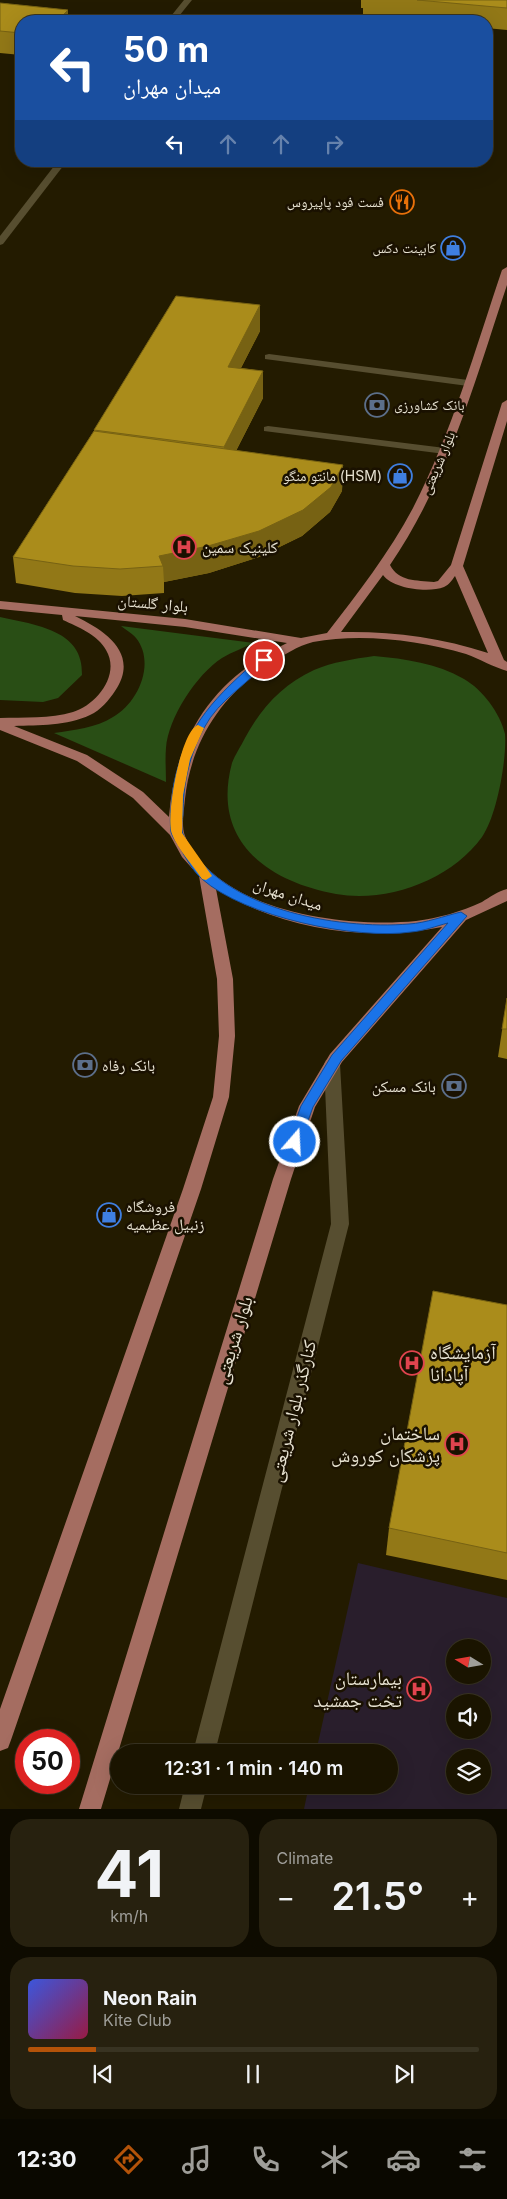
<!DOCTYPE html>
<html lang="en">
<head>
<meta charset="utf-8">
<style>
	body { margin:0; font-family:Inter,"Noto Naskh Arabic",sans-serif; background:#27210f; color:#f1f3f6; height:100vh; display:flex; flex-direction:column; font-size:19px; white-space:nowrap }
	* { box-sizing:border-box; margin:0 }
	p { font-size:16px; color:#9f9e99 }
	.icon { flex:none; width:28px; height:28px; fill:none; stroke:currentColor; stroke-width:2; stroke-linecap:round; stroke-linejoin:round }
	.map { position:relative; height:1809px; overflow:hidden }
	.panel { display:flex; flex-direction:column; gap:10px; padding:10px; background:#0e0b00; flex:1 }
	.panel>* { flex:none }
	.banner { position:absolute; left:15px; top:15px; width:478px; height:152px; border-radius:20px; box-shadow:0 5px 20px #0002,0 0 0 1px #383322; background:#1a4fa0; color:#fff; overflow:hidden }
	.needle { width:32px; rotate:281deg }
	.buttons { position:absolute; left:446px; top:1639px; display:grid; gap:10px }
	.buttons a { display:grid; place-items:center; width:45px; height:45px; border-radius:50%; background:#1a1400; box-shadow:0 5px 20px #0002,0 0 0 1px #383322; font-size:25px }
	.speed { position:absolute; left:15px; top:1729px; display:flex; gap:10px; font-size:25px; font-weight:700; text-align:center }
	.speed>* { display:grid; place-content:center; width:65px; height:65px; border-radius:50%; background:#1a1400; box-shadow:0 5px 20px #0002,0 0 0 1px #383322; line-height:1 }
	.speed .limit { border:8px solid #d22; background:#fff; color:#111 }
	.pin { position:absolute; display:grid; place-items:center; width:42px; height:42px; color:#fff; margin:-21px; border:2px solid #fff; border-radius:50%; box-shadow:0 1px 5px #0007 }
	.me { position:absolute; width:55px; margin:-28px; rotate:19deg; stroke-linejoin:round; filter:drop-shadow(0 0 4px #0008) }
	.turn { display:flex; align-items:center; gap:18px; height:105px; padding:0 25px; font-size:22px }
	.turn .icon { width:65px; height:65px; stroke-width:2.5 }
	.turn b { display:block; font-size:35px; line-height:42px }
	.lanes { display:flex; align-items:center; height:48px; padding:0 25px; background:#0003; justify-content:center; gap:25px; direction:ltr }
	.lanes .off { opacity:.35 }
	.big { font-size:38px; font-weight:600; line-height:1.1 }
	.panel .card { flex:1; display:flex; flex-direction:column; justify-content:center; gap:8px; min-width:0; padding:0 18px; border-radius:20px; background:#27210f }
	.panel .dial { align-items:center; gap:0 }
	.dial b { font-size:65px; line-height:1 }
	.song { display:flex; align-items:center; gap:15px }
	.cover { width:60px; height:60px; border-radius:8px; background:linear-gradient(135deg,hsl(230 70% 55%),hsl(340 70% 35%)) }
	.played { height:5px; border-radius:2px; background:linear-gradient(90deg,#b45309 15%,#383322 15%) }
	.keys { display:flex; justify-content:space-around; direction:ltr }
	.heat { display:flex; justify-content:space-between; align-items:center; font-size:28px; direction:ltr }
	.panel .tiles { flex:1; display:grid; gap:10px; grid-template-columns:1fr 1fr }
	.card:last-child { grid-column:span 2 }
	.trip { position:absolute; left:110px; top:1744px; width:288px; height:50px; border-radius:25px; background:#1a1400; box-shadow:0 5px 20px #0002,0 0 0 1px #383322; font-weight:600; line-height:50px; text-align:center }
	.menu { display:flex; height:80px; justify-content:space-around; align-items:center; background:#0a0800; color:#9f9e99 }
	.menu .icon { width:35px; height:35px }
	.menu .selected { color:#b45309 }
	.menu b { font-size:22px; color:#f1f3f6 }
	.map>svg:first-child { display:block }
</style>
</head>
<body>
<div class="map">
<svg width="507" height="1809" viewBox="0 0 507 1809">
	<rect width="100%" height="100%" fill="#231b00"/>
	<path fill="#291e2c" fill-rule="evenodd" d="M358 1563 507 1598V1809H304L309 1785H389V1752H316ZM455 1648H482V1675H455ZM455 1702H482V1730H455ZM455 1758H482V1785H455Z"/>
	<g fill="#294e15">
		<path d="M0 617C36 625 84 630 82 675L58 698 43 702 0 700Z"/>
		<path d="M121 626 254 643C243 648 232 652 222 658 197 674 168 718 166 748 165 759 166 771 166 782L54 733C74 730 96 728 113 717 138 703 156 663 136 638 133 634 126 630 121 626Z"/>
		<path d="M374 656C406 659 436 663 464 679 483 690 500 713 505 734 507 758 497 816 482 837 451 880 388 903 336 894 267 881 211 841 232 763 235 755 241 746 245 738 261 708 283 684 314 670 333 662 353 659 374 656Z"/>
	</g>
	<g fill="none" stroke-linecap="round" stroke-linejoin="round">
		<g fill="#574e30" fill-rule="evenodd">
			<polygon points="184,0 192,0 175,21 167,21"/>
			<polygon points="58,161 67,161 3,244 0,245 0,236"/>
			<polygon points="269,354 468,380 473,383 468,386 265,359 265,355"/>
			<polygon points="268,426 445,448 451,451 445,454 264,431 264,427"/>
			<polygon points="332,1058 338,1060 340,1064 349,1224 215,1752 193,1752 331,1224 324,1064 326,1060"/>
			<polygon points="185,1785 207,1785 201,1809 179,1809"/>
		</g>
		<path fill="#a56d61" fill-rule="evenodd" d="M507 267V285C475 381 448 480 390 565 399 582 416 580 434 582L438 581 451 565 502 403 507 400V421L463 566 504 660 507 662V671C493 667 480 659 466 654 419 640 361 633 313 642 298 646 283 655 270 664 221 695 191 742 185 799 184 810 181 826 185 836 217 912 344 928 416 921 438 918 461 912 482 902 490 897 498 891 507 889V901L466 920 342 1062 315 1107 291 1179 101 1809H79L273 1179 299 1106 330 1054 442 927C366 942 283 930 216 889L233 979 235 1036 229 1097 201 1189 11 1740 8 1748 0 1751V1709L183 1189 213 1097 219 1036 217 979 199 876 182 857 170 835 133 798 77 761 0 730V718C24 717 50 719 73 712 96 705 121 675 106 650 98 635 78 627 63 620L62 615 0 609V601L185 619 301 638 327 633C358 593 389 553 413 508 452 432 475 350 502 270ZM383 575C393 589 429 593 444 587 449 585 452 580 455 576L488 653C440 637 391 631 341 632ZM75 616 185 627 287 643C213 679 175 736 169 817L143 792 87 755 14 726C39 725 67 726 90 715 101 710 109 700 115 691 140 654 106 631 75 616Z"/>
	</g>
	<g fill="#927817">
		<polygon points="361,0 507,0 507,30 486,28 486,21 413,21 363,17 363,8 361,8"/>
		<polygon points="0,3 68,10 68,21 21,21 21,55 0,53"/>
		<polygon points="260,305 260,331 241,368 263,371 263,398 236,451 343,465 342,491 330,512 302,536 259,557 209,573 164,582 164,593 122,596 75,593 16,583 13,557 94,431 94,430"/>
		<polygon points="507,998 507,1059 498,1057"/>
		<polygon points="507,1305 507,1580 386,1555 389,1528"/>
	</g>
	<g fill="#776213">
		<polygon points="68,10 68,21 57,21"/>
		<polygon points="260,305 260,331 228,393 228,367"/>
		<polygon points="263,371 263,398 224,474 224,447"/>
		<polygon points="343,465 342,491 330,512 302,536 259,557 209,573 164,582 163,566 159,556"/>
	</g>
	<g fill="#aa8c1b" stroke="#776213">
		<polygon points="417,0 507,0 507,8"/>
		<polygon points="0,3 68,10 57,21 21,21 21,33 0,31"/>
		<polygon points="176,296 260,305 228,367 263,371 224,447 94,430"/>
		<polygon points="94,431 343,465 331,487 303,510 259,531 208,546 159,556 163,566 120,569 73,566 13,557"/>
		<polygon points="507,998 507,1029 502,1029"/>
		<polygon points="433,1291 507,1305 507,1553 389,1528"/>
	</g>
	<path fill="#1a73e8" stroke="#114b97" d="M260 658 268 660C249 684 219 699 204 728 189 756 183 784 183 815 182 821 181 829 183 834 214 909 338 930 409 924 426 923 444 916 461 912L467 916 341 1061 313 1107 299 1146 295 1147 288 1142 301 1106 332 1055 448 923C436 926 424 931 411 932 356 940 245 917 202 879 195 873 189 863 184 855 181 848 173 839 171 832 169 817 172 797 174 783 186 725 217 695 260 658Z"/>
	<path fill="#f59e0b" d="M198 725 204 728 190 759 183 795 182 833 212 876 206 880 202 879C193 865 178 850 172 834 165 817 181 730 198 725Z"/>
	<defs>
		<g id="restaurant-ring" transform="scale(1.25)"><circle r="9.5" fill="#1a1100" stroke="#e8710a" stroke-width="1.5"/><path d="M-5-6h1v4h1v-4h1v4h1v-4h1v5L-1.5 .5V6h-2V.5L-5-1ZM5-6V6H3V1.5H1.5Q1.5-4 5-6Z" fill="#e8710a"/></g>
		<g id="shop-ring" transform="scale(1.25)"><circle r="9.5" fill="#1a1100" stroke="#3f7fe0" stroke-width="1.5"/><path d="M-5-2.5h2.3a2.7 3.5 0 0 1 5.4 0H5L5.5 6h-11ZM-1.5-2.5h3a1.5 2.3 0 0 0-3 0Z" fill="#3f7fe0"/></g>
		<g id="bank-ring" transform="scale(1.25)"><circle r="9.5" fill="#1a1100" stroke="#5c6f8a" stroke-width="1.5"/><path d="M-6-4H6V4H-6ZM0-2.3a2.3 2.3 0 1 0 0 4.6a2.3 2.3 0 1 0 0-4.6Z" fill="#5c6f8a"/></g>
		<g id="hospital-ring" transform="scale(1.25)"><circle r="9.5" fill="#1a1100" stroke="#e0444e" stroke-width="1.5"/><path d="M-5-5h3v3.5h4V-5h3V5h-3V1.5h-4V5h-3Z" fill="#e0444e"/></g>
	</defs>
	<g fill-rule="evenodd">
		<use href="#restaurant-ring" x="402" y="202"/>
		<use href="#shop-ring" x="453" y="248"/>
		<use href="#bank-ring" x="377" y="405"/>
		<use href="#shop-ring" x="400" y="476"/>
		<use href="#hospital-ring" x="184" y="547"/>
		<use href="#bank-ring" x="85" y="1065"/>
		<use href="#bank-ring" x="454" y="1086"/>
		<use href="#shop-ring" x="109" y="1215"/>
		<use href="#hospital-ring" x="412" y="1363"/>
		<use href="#hospital-ring" x="457" y="1444"/>
		<use href="#hospital-ring" x="419" y="1689"/>
	</g>
	<g text-anchor="middle" stroke-width="5" stroke-linejoin="round" paint-order="stroke">
		<g font-size="14" fill="#e8e3d2" stroke="#1a1100" text-anchor="end">
			<text x="384" y="207">فست فود پاپیروس</text>
			<text x="436" y="253">کابینت دکس</text>
			<text x="394" y="410" text-anchor="start">بانک کشاورزی</text>
			<text x="382" y="481">مانتو منگو (HSM)</text>
		</g>
		<g font-size="14" fill="#e8e3d2" stroke="#1a1100">
			<text transform="translate(438 463) rotate(-67)" y="5">بلوار شریعتی</text>
		</g>
		<g font-size="16" fill="#e8e3d2" stroke="#1a1100" text-anchor="start">
			<text x="202" y="553">کلینیک سمین</text>
			<text x="102" y="1071">بانک رفاه</text>
			<text x="436" y="1092" text-anchor="end">بانک مسکن</text>
			<text x="126" y="1212">فروشگاه<tspan x="126" dy="18">زنبیل عظیمیه</tspan></text>
		</g>
		<g font-size="16" fill="#e8e3d2" stroke="#1a1100">
			<text transform="translate(153 603) rotate(5)" y="6">بلوار گلستان</text>
			<text transform="translate(288 894) rotate(18)" y="6">میدان مهران</text>
		</g>
		<g font-size="19" fill="#e8e3d2" stroke="#1a1100">
			<text transform="translate(233 1340) rotate(-73)" y="7">بلوار شریعتی</text>
			<text transform="translate(292 1411) rotate(-76)" y="7">کنارگذر بلوار شریعتی</text>
		</g>
		<g font-size="19" fill="#e8e3d2" stroke="#1a1100" text-anchor="end">
			<text x="430" y="1359" text-anchor="start">آزمایشگاه<tspan x="430" dy="22">آپادانا</tspan></text>
			<text x="440" y="1440">ساختمان<tspan x="440" dy="22">پزشکان کوروش</tspan></text>
			<text x="402" y="1685">بیمارستان<tspan x="402" dy="22">تخت جمشید</tspan></text>
		</g>
	</g>
</svg>
<div class="buttons">
<a><svg class="needle" viewBox="-14 -14 28 28"><path d="M0-13l5 13h-10z" fill="#e53935"/><path d="M0 13l5-13h-10z" fill="#9f9e99"/></svg></a>
<a><svg class="icon" aria-label="sound" viewBox="0 0 24 24"><path d="M4 9h4l5-4v14l-5-4H4zM17 9q2 3 0 6"/></svg></a>
<a><svg class="icon" aria-label="layers" viewBox="0 0 24 24"><path d="M12 4l9 5-9 5-9-5zM3 14l9 5 9-5"/></svg></a>
</div>
<div class="speed"><div class="limit">50</div></div>
<div class="pin" style="left:264px;top:660px;background:#d93025"><svg class="icon" aria-label="arrive" viewBox="0 0 24 24"><path d="M6 21V4h12l-3 4 3 4H6"/></svg></div>
<svg class="me" style="left:295px;top:1142px" viewBox="-20 -20 40 40"><circle r="17" fill="#1a73e8" stroke="#fff" stroke-width="3"/><path d="M0-11L8 9 0 5-8 9z" fill="#fff"/></svg>
<div class="trip">12:31 · 1 min · 140 m</div>
<div class="banner">
<div class="turn"><svg class="icon" aria-label="left" viewBox="0 0 24 24"><path d="M17 20v-9H6M10 6l-5 5 5 5"/></svg><div><b>50 m</b>میدان مهران</div></div>
<div class="lanes"><svg class="icon" aria-label="left" viewBox="0 0 24 24"><path d="M17 20v-9H6M10 6l-5 5 5 5"/></svg><svg class="icon off" aria-label="ahead" viewBox="0 0 24 24"><path d="M12 20V5M6 11l6-6 6 6"/></svg><svg class="icon off" aria-label="ahead" viewBox="0 0 24 24"><path d="M12 20V5M6 11l6-6 6 6"/></svg><svg class="icon off" aria-label="right" viewBox="0 0 24 24"><path d="M7 20v-9h11M14 6l5 5-5 5"/></svg></div>
</div>
</div>
<section class="panel">
<div class="tiles">
<div class="card dial"><b>41</b><p>km/h</p></div>
<div class="card"><p>Climate</p>
<div class="heat"><a>−</a><b class="big">21.5°</b><a>+</a></div>
</div>
<div class="card">
<div class="song"><i class="cover"></i><div><b>Neon Rain</b><p>Kite Club</p></div></div>
<div class="played"></div>
<div class="keys"><svg class="icon" aria-label="previous" viewBox="0 0 24 24"><path d="M18 5L8 12l10 7zM5 5v14"/></svg><svg class="icon" aria-label="pause" viewBox="0 0 24 24"><path d="M8 5v14M16 5v14"/></svg><svg class="icon" aria-label="next" viewBox="0 0 24 24"><path d="M6 5l10 7-10 7zM19 5v14"/></svg></div>
</div>
</div>
</section>
<nav class="menu">
<b>12:30</b>
<svg class="icon selected" aria-label="directions" viewBox="0 0 24 24"><path d="M12 3l9 9-9 9-9-9zM9 14v-3h6M13 9l2 2-2 2"/></svg>
<svg class="icon" aria-label="music" viewBox="0 0 24 24"><path d="M9 18V5l10-2v13"/><circle cx="6" cy="18" r="3"/><circle cx="16" cy="16" r="3"/></svg>
<svg class="icon" aria-label="phone" viewBox="0 0 24 24"><path d="M5 4h4l2 5-3 2q2 4 5 5l2-3 5 2v4C11 20 4 13 5 4z"/></svg>
<svg class="icon" aria-label="climate" viewBox="0 0 24 24"><path d="M12 3v18M4 7l16 10M4 17L20 7"/></svg>
<svg class="icon" aria-label="car" viewBox="0 0 24 24"><path d="M5 17H2v-5l4-1 3-4h7l3 4 3 1v5h-3M9 17h6M6 11h13"/><circle cx="7" cy="17" r="2"/><circle cx="17" cy="17" r="2"/></svg>
<svg class="icon" aria-label="filters" viewBox="0 0 24 24"><path d="M4 7h16M4 17h16"/><circle cx="9" cy="7" r="2"/><circle cx="15" cy="17" r="2"/></svg>
</nav>
</body>
</html>
